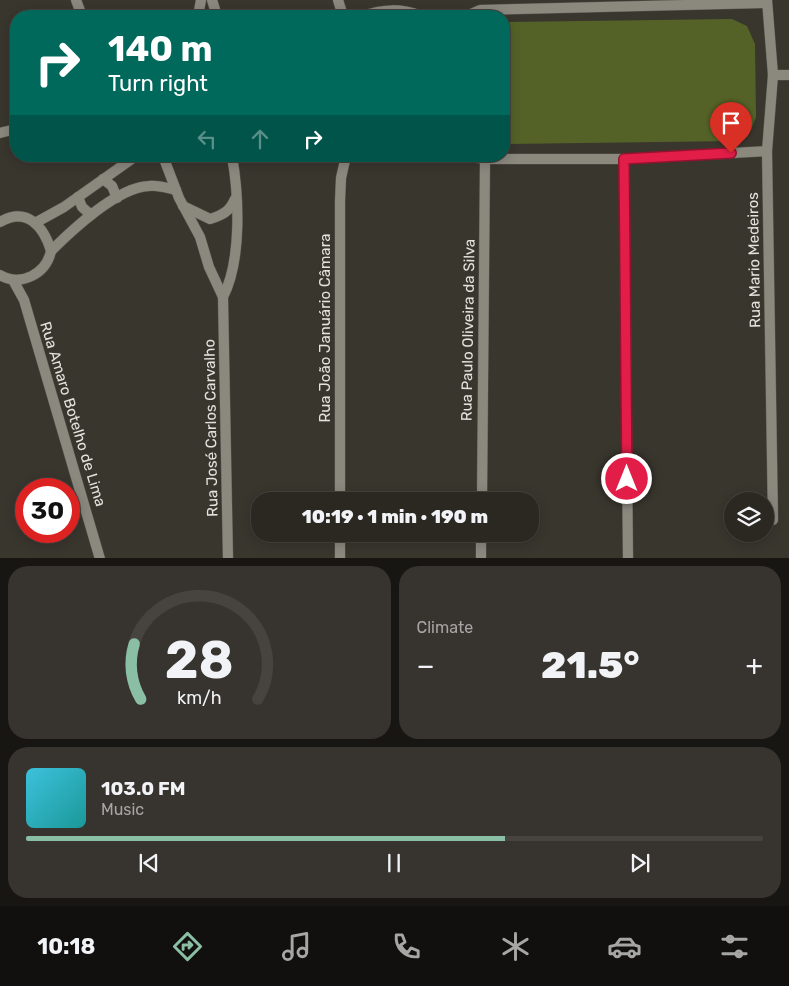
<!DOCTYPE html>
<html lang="en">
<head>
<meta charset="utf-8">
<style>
	body { margin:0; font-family:Rubik,sans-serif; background:#37342f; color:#f1f3f6; height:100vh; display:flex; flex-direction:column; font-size:19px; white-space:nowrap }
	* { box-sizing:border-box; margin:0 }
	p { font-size:16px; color:#a6a6a5 }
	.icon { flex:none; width:28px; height:28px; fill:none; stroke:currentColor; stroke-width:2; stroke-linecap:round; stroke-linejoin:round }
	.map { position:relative; height:558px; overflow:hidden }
	.side { display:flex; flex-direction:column; gap:8px; padding:8px; background:#181613; flex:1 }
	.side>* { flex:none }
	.hud { position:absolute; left:10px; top:10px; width:500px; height:152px; border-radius:20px; box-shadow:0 2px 12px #0003,0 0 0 1px #474440; background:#00695c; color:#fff; overflow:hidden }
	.controls { position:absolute; left:724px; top:492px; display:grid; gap:10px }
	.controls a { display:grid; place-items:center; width:50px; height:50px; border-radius:50%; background:#2b2822; box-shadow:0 2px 12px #0003,0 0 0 1px #474440; font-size:25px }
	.speed { position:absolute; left:15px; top:478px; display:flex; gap:10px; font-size:25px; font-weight:700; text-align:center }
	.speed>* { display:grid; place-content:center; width:65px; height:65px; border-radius:50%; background:#2b2822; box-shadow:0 2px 12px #0003,0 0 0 1px #474440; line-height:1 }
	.speed .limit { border:8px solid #d22; background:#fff; color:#111 }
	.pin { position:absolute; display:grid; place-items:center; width:42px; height:42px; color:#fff; margin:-51px -21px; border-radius:50% 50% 50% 0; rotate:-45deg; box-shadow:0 0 5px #0007 }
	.pin .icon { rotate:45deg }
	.me { position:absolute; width:55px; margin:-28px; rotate:0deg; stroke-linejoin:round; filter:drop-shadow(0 0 4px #0008) }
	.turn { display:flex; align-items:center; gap:18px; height:105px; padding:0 15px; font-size:22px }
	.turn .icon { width:65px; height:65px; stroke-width:2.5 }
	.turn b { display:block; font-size:35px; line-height:42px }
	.lanes { display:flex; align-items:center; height:48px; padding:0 15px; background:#0003; justify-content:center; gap:25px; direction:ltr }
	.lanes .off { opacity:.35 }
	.big { font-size:38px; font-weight:800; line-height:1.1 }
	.side .card { flex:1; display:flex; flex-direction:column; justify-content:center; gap:8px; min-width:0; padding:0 18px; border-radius:20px; background:#37342f }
	.side .dial { align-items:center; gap:0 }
	.dial svg { height:130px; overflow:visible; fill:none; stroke:#474440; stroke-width:7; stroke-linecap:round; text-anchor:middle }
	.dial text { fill:#f1f3f6; stroke:none }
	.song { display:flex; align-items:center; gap:15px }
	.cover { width:60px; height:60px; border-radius:8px; background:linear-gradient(135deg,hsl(190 70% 55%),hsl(180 70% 35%)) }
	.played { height:5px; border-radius:2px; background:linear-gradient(90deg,#8abfa5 65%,#474440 65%) }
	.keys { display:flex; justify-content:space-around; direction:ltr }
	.heat { display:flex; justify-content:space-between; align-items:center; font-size:28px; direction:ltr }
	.side .tiles { flex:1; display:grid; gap:8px; grid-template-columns:1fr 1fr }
	.card:last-child { grid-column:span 2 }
	.trip { position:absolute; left:251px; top:492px; width:288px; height:50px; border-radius:20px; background:#2b2822; box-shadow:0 2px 12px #0003,0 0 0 1px #474440; font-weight:800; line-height:50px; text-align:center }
	.menu { display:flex; height:80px; justify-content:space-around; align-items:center; background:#11100e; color:#a6a6a5 }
	.menu .icon { width:35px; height:35px }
	.menu .selected { color:#8abfa5 }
	.menu b { font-size:22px; color:#f1f3f6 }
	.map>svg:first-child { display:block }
</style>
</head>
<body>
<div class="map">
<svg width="789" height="559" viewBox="0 0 789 559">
	<rect width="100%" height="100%" fill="#39362e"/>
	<polygon fill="#546227" points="732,19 747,26 755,44 756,117 751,130 734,141 504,144 504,22"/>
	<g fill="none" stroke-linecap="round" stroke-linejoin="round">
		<g stroke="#57554e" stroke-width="11">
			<g id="minor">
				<polyline points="76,0 82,16"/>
				<polyline points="212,0 217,16"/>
				<polyline points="338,0 343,16"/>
				<polyline points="767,0 773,75 767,151 773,520"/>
				<polyline points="198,16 201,0"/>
				<path d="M362 16C383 9 401 8 421 16"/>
				<polyline points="466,16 480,10 767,3"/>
				<polyline points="773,75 789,75"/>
				<polyline points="0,133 16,129"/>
				<polyline points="163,156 179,198 200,237 209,267 223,297 228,559"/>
				<polyline points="466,156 485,159 624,159 767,151"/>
				<polyline points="624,159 628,559"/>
				<polyline points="103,179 112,186 117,198"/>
				<polyline points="78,197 82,207 91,215"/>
				<path d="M183 206 210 219C223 215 230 211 235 199"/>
				<path d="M0 222C27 206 44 227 51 251 46 274 21 287 0 275"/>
				<polyline points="35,223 64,207 136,156"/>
				<path d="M51 251C72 230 118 187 149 186 158 185 167 188 176 190"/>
				<polyline points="13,280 24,300 100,559"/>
				<path d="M223 297C242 260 239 196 232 156"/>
				<polyline points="340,501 340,201 341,178 346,156"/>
				<polyline points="482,501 485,159"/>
				<polyline points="340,534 340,559"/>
				<polyline points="481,559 481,534"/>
			</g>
		</g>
		<use href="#minor" stroke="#8b887e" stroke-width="10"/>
	</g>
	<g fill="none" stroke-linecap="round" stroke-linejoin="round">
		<g stroke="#92132f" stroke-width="12">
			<polyline id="route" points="627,479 624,159 731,153"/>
		</g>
		<use href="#route" stroke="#e11d48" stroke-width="9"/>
	</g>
	<g text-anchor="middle" stroke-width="5" stroke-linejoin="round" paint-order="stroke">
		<g font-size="15" fill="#e4e2dd" stroke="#39362e">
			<text transform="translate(754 260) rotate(-91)" y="5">Rua Mario Medeiros</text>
			<text transform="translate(325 328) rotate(-90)" y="5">Rua João Januário Câmara</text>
			<text transform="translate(468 330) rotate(-89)" y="5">Rua Paulo Oliveira da Silva</text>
			<text transform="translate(73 414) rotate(73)" y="5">Rua Amaro Botelho de Lima</text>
			<text transform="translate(211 428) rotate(-91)" y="5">Rua José Carlos Carvalho</text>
		</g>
	</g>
</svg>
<div class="controls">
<a><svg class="icon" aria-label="layers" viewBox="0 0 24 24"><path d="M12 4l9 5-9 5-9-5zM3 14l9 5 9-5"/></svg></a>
</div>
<div class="speed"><div class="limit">30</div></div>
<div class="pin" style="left:731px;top:153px;background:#d93025"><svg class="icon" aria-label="arrive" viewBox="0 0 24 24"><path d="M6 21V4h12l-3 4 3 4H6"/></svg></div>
<svg class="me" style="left:627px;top:479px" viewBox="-20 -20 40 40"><circle r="17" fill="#e11d48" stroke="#fff" stroke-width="3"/><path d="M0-11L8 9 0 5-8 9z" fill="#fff"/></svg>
<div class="trip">10:19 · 1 min · 190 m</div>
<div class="hud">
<div class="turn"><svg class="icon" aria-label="right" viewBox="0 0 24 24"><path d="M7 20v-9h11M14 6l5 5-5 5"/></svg><div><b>140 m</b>Turn right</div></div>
<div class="lanes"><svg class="icon off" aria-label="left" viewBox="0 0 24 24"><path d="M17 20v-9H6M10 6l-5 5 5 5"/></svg><svg class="icon off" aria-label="ahead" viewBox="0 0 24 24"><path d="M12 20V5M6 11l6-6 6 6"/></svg><svg class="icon" aria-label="right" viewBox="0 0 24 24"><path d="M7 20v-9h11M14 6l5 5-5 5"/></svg></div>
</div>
</div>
<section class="side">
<div class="tiles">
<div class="card dial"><svg viewBox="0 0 100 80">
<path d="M14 69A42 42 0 1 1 86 69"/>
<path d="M14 69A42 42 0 0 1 10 35" stroke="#8abfa5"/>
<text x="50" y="56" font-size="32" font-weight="700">28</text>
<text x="50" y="72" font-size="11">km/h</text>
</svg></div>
<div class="card"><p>Climate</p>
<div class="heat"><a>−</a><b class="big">21.5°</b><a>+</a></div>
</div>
<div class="card">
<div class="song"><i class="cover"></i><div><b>103.0 FM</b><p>Music</p></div></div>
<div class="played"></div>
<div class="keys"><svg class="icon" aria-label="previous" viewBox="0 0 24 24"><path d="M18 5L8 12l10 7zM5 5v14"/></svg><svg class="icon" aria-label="pause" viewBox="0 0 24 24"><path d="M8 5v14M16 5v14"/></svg><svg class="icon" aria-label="next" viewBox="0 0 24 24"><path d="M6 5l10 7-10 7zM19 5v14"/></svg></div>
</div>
</div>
</section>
<nav class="menu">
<b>10:18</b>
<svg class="icon selected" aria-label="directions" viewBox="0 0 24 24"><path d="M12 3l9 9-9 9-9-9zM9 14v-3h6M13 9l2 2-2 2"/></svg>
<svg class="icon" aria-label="music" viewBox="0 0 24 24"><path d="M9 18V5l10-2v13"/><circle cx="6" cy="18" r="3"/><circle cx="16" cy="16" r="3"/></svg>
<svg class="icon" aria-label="phone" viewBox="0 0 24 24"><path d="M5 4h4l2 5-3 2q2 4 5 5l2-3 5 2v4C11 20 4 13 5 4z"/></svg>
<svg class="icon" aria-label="climate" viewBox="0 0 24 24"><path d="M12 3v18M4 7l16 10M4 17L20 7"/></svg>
<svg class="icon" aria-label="car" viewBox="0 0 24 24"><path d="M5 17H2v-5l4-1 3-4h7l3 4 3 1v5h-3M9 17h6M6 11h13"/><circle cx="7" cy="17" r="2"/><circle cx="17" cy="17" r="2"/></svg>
<svg class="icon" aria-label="filters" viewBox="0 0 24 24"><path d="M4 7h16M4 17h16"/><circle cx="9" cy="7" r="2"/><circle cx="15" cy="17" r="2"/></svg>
</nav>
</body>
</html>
